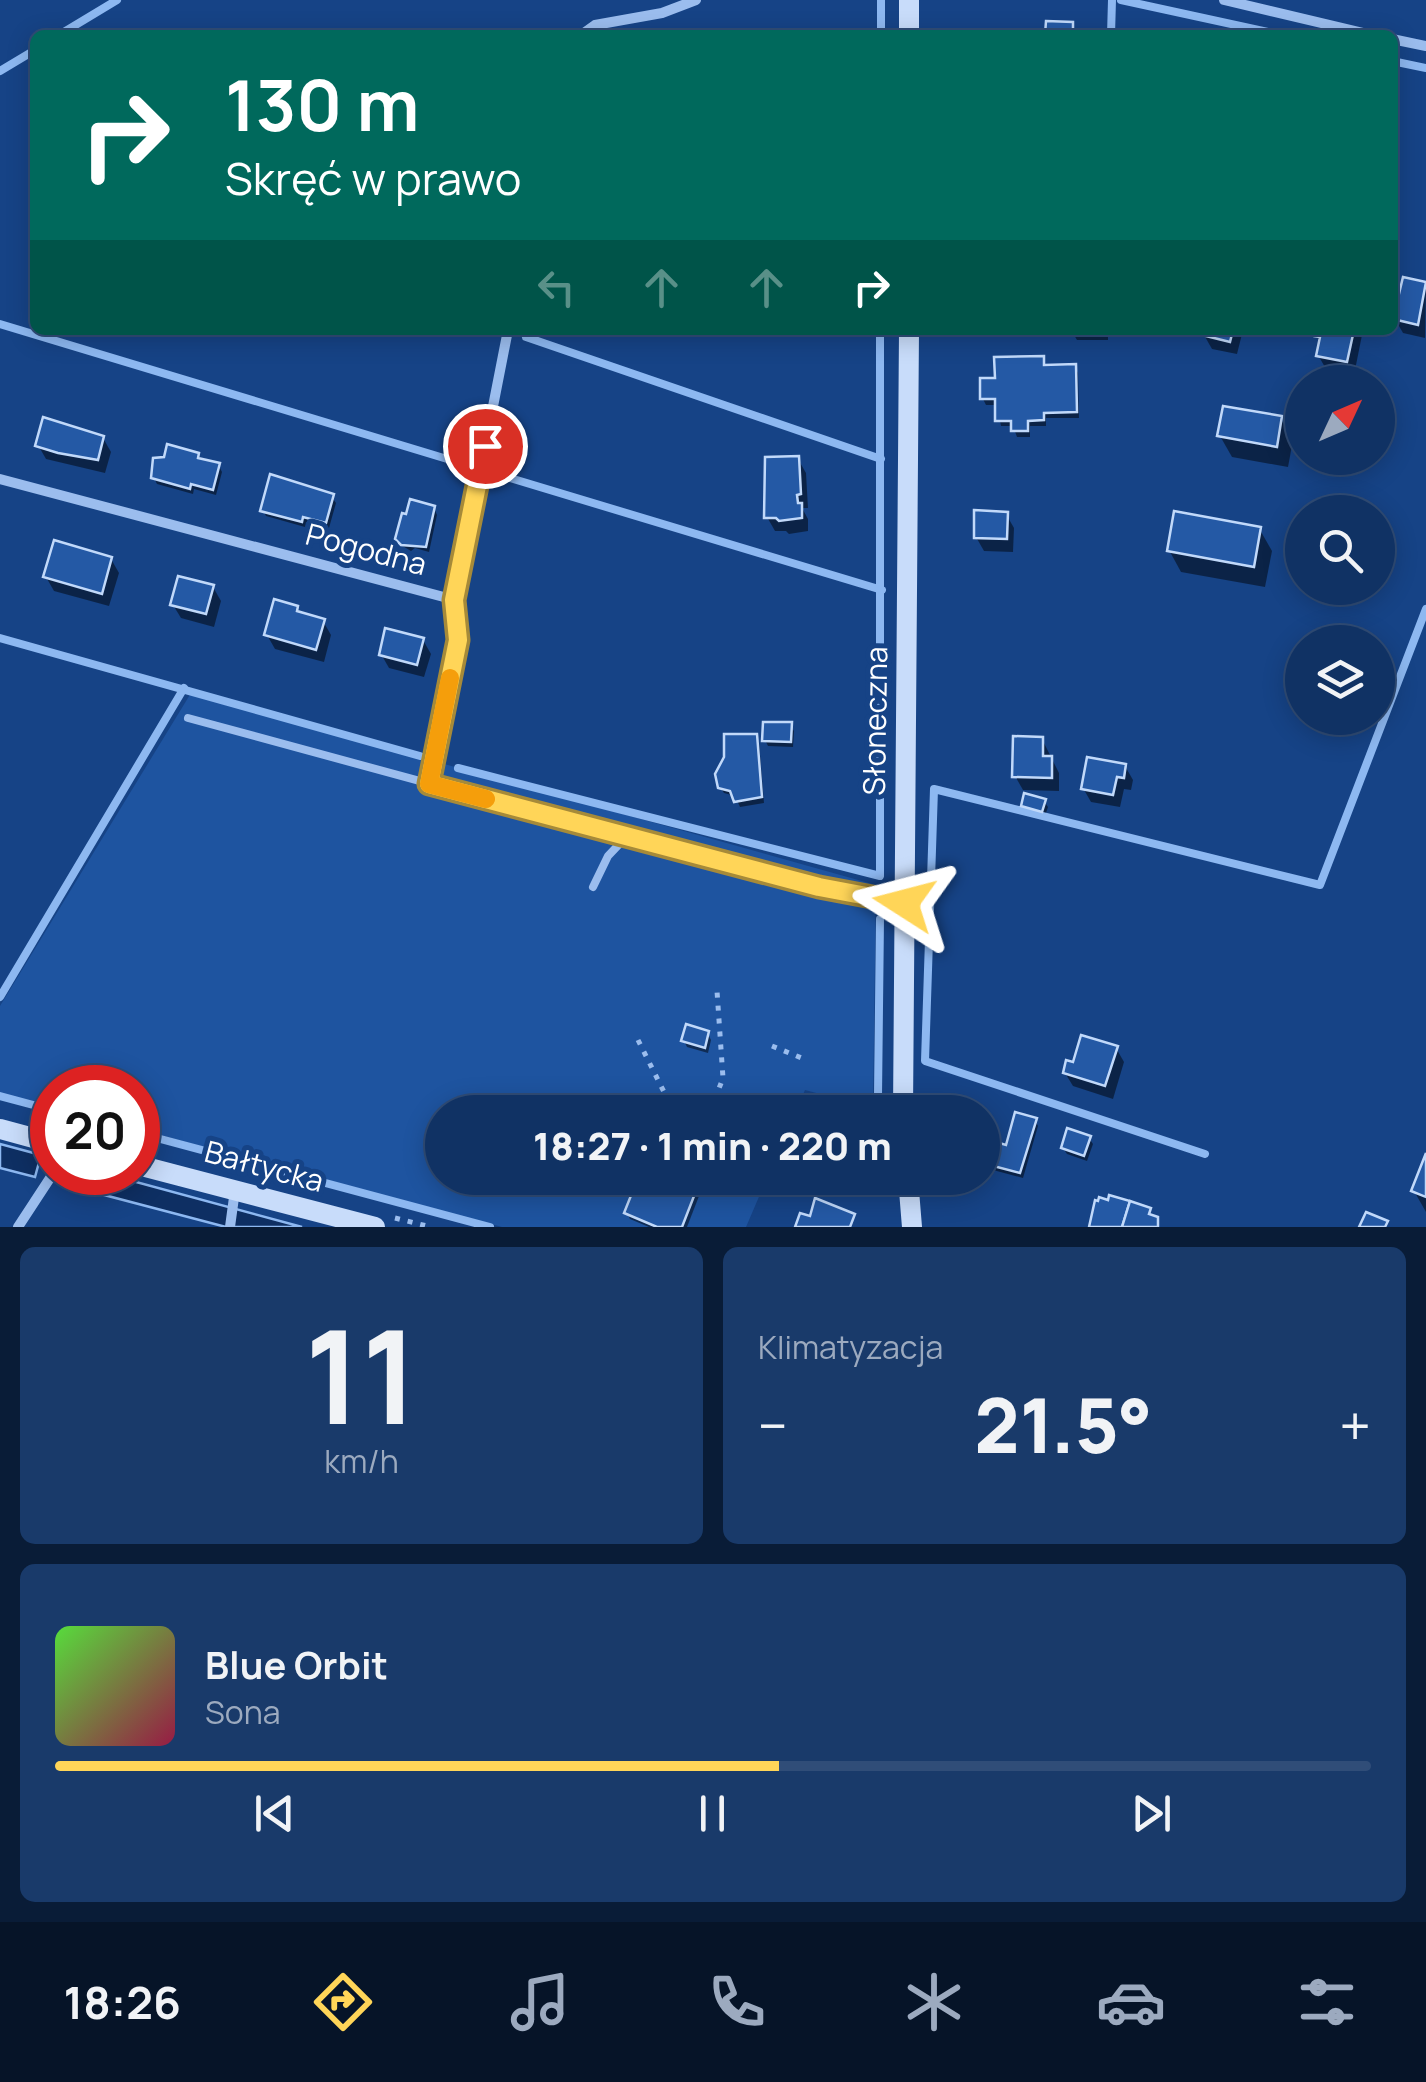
<!DOCTYPE html>
<html lang="pl">
<head>
<meta charset="utf-8">
<style>
	body { margin:0; font-family:Manrope,sans-serif; background:#193a6a; color:#f1f3f6; height:100vh; display:flex; flex-direction:column; font-size:38px; white-space:nowrap }
	* { box-sizing:border-box; margin:0 }
	p { font-size:32px; color:#9caabf }
	.icon { flex:none; width:55px; height:55px; fill:none; stroke:currentColor; stroke-width:2; stroke-linecap:round; stroke-linejoin:round }
	.map { position:relative; height:1227px; overflow:hidden }
	.panel { display:flex; flex-direction:column; gap:20px; padding:20px; background:#091c37; flex:1 }
	.panel>* { flex:none }
	.banner { position:absolute; left:30px; top:30px; width:1368px; height:305px; border-radius:15px; box-shadow:0 5px 25px #0003,0 0 0 2px #304d78; background:#00695c; color:#fff; overflow:hidden }
	.needle { width:65px; rotate:46deg }
	.buttons { position:absolute; left:1285px; top:365px; display:grid; gap:20px }
	.buttons a { display:grid; place-items:center; width:110px; height:110px; border-radius:50%; background:#103264; box-shadow:0 5px 25px #0003,0 0 0 2px #304d78; font-size:50px }
	.speed { position:absolute; left:30px; top:1065px; display:flex; gap:20px; font-size:50px; font-weight:700; text-align:center }
	.speed>* { display:grid; place-content:center; width:130px; height:130px; border-radius:50%; background:#103264; box-shadow:0 5px 25px #0003,0 0 0 2px #304d78; line-height:1 }
	.speed .limit { border:15px solid #d22; background:#fff; color:#111 }
	.pin { position:absolute; display:grid; place-items:center; width:85px; height:85px; color:#fff; margin:-42px; border:5px solid #fff; border-radius:50%; box-shadow:0 2px 10px #0007 }
	.me { position:absolute; width:110px; margin:-55px; rotate:279deg; stroke-linejoin:round; filter:drop-shadow(0 0 8px #0008) }
	.turn { display:flex; align-items:center; gap:35px; height:210px; padding:0 30px; font-size:45px }
	.turn .icon { width:130px; height:130px; stroke-width:2.5 }
	.turn b { display:block; font-size:70px; line-height:85px }
	.lanes { display:flex; align-items:center; height:95px; padding:0 30px; background:#0003; justify-content:center; gap:50px; direction:ltr }
	.lanes .off { opacity:.35 }
	.big { font-size:75px; font-weight:800; line-height:1.1 }
	.panel .tile { flex:1; display:flex; flex-direction:column; justify-content:center; gap:15px; min-width:0; padding:0 35px; border-radius:15px; background:#193a6a }
	.panel .dial { align-items:center; gap:0 }
	.dial b { font-size:130px; line-height:1 }
	.song { display:flex; align-items:center; gap:30px }
	.cover { width:120px; height:120px; border-radius:15px; background:linear-gradient(135deg,hsl(110 70% 55%),hsl(340 70% 35%)) }
	.played { height:10px; border-radius:5px; background:linear-gradient(90deg,#ffd558 55%,#304d78 55%) }
	.keys { display:flex; justify-content:space-around; direction:ltr }
	.heat { display:flex; justify-content:space-between; align-items:center; font-size:55px; direction:ltr }
	.panel .tiles { flex:1; display:grid; gap:20px; grid-template-columns:1fr 1fr }
	.tile:last-child { grid-column:span 2 }
	.trip { position:absolute; left:425px; top:1095px; width:575px; height:100px; border-radius:50px; background:#103264; box-shadow:0 5px 25px #0003,0 0 0 2px #304d78; font-weight:800; line-height:100px; text-align:center }
	.tabs { display:flex; height:160px; justify-content:space-around; align-items:center; background:#061428; color:#9caabf }
	.tabs .icon { width:70px; height:70px }
	.tabs .on { color:#ffd558 }
	.tabs b { font-size:45px; color:#f1f3f6 }
	.map>svg:first-child { display:block }
</style>
</head>
<body>
<div class="map">
<svg width="1426" height="1227" viewBox="0 0 1426 1227">
	<rect width="100%" height="100%" fill="#164386"/>
	<polygon fill="#1e54a0" points="191,693 876,885 873,1108 805,1090 795,1112 442,1112 442,1178 767,1178 746,1227 502,1227 138,1129 138,1088 52,1088 52,1107 0,1093 0,1006"/>
	<g fill="#0e2f63" stroke="#8db8f1" stroke-width="2.5">
		<polygon points="0,1144 41,1155 35,1177 0,1168"/>
		<polygon points="73,1173 103,1173 302,1227 226,1227 70,1186"/>
	</g>
	<g fill="#0007">
		<polygon points="1405,280 1426,285 1425,338 1403,333 1395,319"/>
		<polygon points="1071,330 1108,330 1108,340 1077,340"/>
		<polygon points="1205,330 1243,330 1237,354 1212,349 1204,335"/>
		<polygon points="1315,330 1363,330 1354,375 1326,369 1318,355 1321,345"/>
		<polygon points="1042,359 1046,365 1075,367 1078,373 1079,418 1046,418 1046,426 1030,426 1030,437 1017,437 1013,426 1001,426 997,405 986,405 983,399 997,380"/>
		<polygon points="1281,419 1293,440 1288,467 1232,457 1220,436"/>
		<polygon points="103,438 111,452 105,473 46,459 38,445"/>
		<polygon points="198,455 201,461 219,466 222,472 216,495 194,489 193,494 157,484 154,478"/>
		<polygon points="798,459 806,473 808,508 802,508 808,519 808,531 789,534 786,531 775,531 767,517"/>
		<polygon points="332,497 336,503 329,528 306,522 305,527 266,516 263,510"/>
		<polygon points="434,508 437,515 429,552 415,548 411,551 401,545 398,539"/>
		<polygon points="1006,514 1014,528 1013,552 984,551 976,537"/>
		<polygon points="1260,530 1272,551 1265,587 1181,572 1169,550"/>
		<polygon points="111,559 119,573 109,606 54,591 46,577"/>
		<polygon points="213,587 221,601 214,627 181,618 173,605"/>
		<polygon points="297,608 301,615 323,621 331,635 324,662 275,649 267,635"/>
		<polygon points="423,640 431,654 424,677 389,668 381,654"/>
		<polygon points="790,725 794,731 793,747 768,746 765,740"/>
		<polygon points="755,736 759,742 764,803 740,807 735,796 724,793 720,787"/>
		<polygon points="1042,739 1059,773 1059,791 1023,790 1015,776"/>
		<polygon points="1125,766 1133,780 1131,790 1124,789 1120,807 1091,802 1083,788"/>
		<polygon points="1044,801 1048,807 1045,816 1027,812 1024,806"/>
		<polygon points="708,1034 711,1040 708,1053 687,1047 684,1041"/>
		<polygon points="1116,1048 1124,1062 1113,1099 1073,1086 1065,1073"/>
		<polygon points="1035,1120 1038,1126 1023,1178 982,1167 982,1140 1007,1148"/>
		<polygon points="1089,1138 1093,1144 1087,1161 1067,1154 1063,1148"/>
		<polygon points="1426,1160 1426,1212 1414,1191"/>
		<polygon points="641,1178 706,1178 687,1227 649,1227 630,1219 627,1213"/>
		<polygon points="828,1178 856,1178 853,1186"/>
	</g>
	<g fill="none" stroke-linecap="round" stroke-linejoin="round">
		<g stroke="#8db8f1" stroke-width="8">
			<polyline points="881,0 881,35"/>
			<polyline points="1121,0 1282,35"/>
			<polyline points="59,35 117,0"/>
			<polyline points="1111,35 1112,0"/>
			<polyline points="1392,61 1426,68"/>
			<polyline points="0,71 35,50"/>
			<polyline points="0,324 467,465"/>
			<polyline points="526,337 881,459"/>
			<polyline points="500,475 882,590"/>
			<polyline points="0,638 420,756"/>
			<polyline points="458,768 880,876 880,330"/>
			<polyline points="0,997 184,688"/>
			<polyline points="0,1096 52,1110"/>
			<polyline points="878,1096 880,919"/>
			<polyline points="138,1133 490,1227"/>
			<polyline points="1205,1154 925,1061 934,789 1320,885 1426,609"/>
		</g>
	</g>
	<g fill="#2459a5" stroke="#c1d9fa" stroke-width="2.5">
		<polygon points="1046,21 1073,22 1073,35 1045,35"/>
		<polygon points="1403,277 1426,282 1418,325 1393,319"/>
		<polygon points="1203,330 1233,330 1230,342 1202,335"/>
		<polygon points="1311,330 1354,330 1347,362 1316,356 1320,337 1314,336"/>
		<polygon points="1044,356 1044,365 1076,364 1077,412 1044,413 1044,420 1028,421 1028,431 1011,431 1011,421 995,421 995,399 980,399 980,378 995,378 994,357"/>
		<polygon points="1223,406 1282,416 1277,447 1217,436"/>
		<polygon points="43,417 104,436 98,460 58,453 35,446"/>
		<polygon points="167,444 199,453 198,458 220,463 213,490 191,484 190,489 151,478 153,458 164,457"/>
		<polygon points="799,456 801,494 797,495 798,503 802,503 802,518 779,521 776,518 764,518 765,457"/>
		<polygon points="270,474 334,494 326,523 303,517 302,522 260,511"/>
		<polygon points="410,499 435,506 426,547 401,545 395,539 402,513 406,514"/>
		<polygon points="974,510 1008,512 1007,539 974,538"/>
		<polygon points="1174,511 1261,527 1254,567 1167,551"/>
		<polygon points="54,540 112,557 102,594 43,577"/>
		<polygon points="178,576 214,585 206,614 170,605"/>
		<polygon points="274,599 298,606 297,611 325,619 316,650 264,635"/>
		<polygon points="385,628 424,638 417,665 379,655"/>
		<polygon points="763,722 792,722 791,742 762,741"/>
		<polygon points="724,734 757,734 762,797 734,802 730,791 718,788 715,774 724,757"/>
		<polygon points="1013,736 1043,737 1043,756 1052,756 1052,778 1012,777"/>
		<polygon points="1087,757 1126,764 1124,778 1117,777 1113,795 1081,789"/>
		<polygon points="1024,793 1046,799 1042,812 1021,806"/>
		<polygon points="686,1024 709,1031 705,1048 681,1041"/>
		<polygon points="1081,1035 1118,1046 1105,1086 1063,1073 1066,1060 1073,1062"/>
		<polygon points="1015,1112 1037,1118 1020,1173 982,1163 982,1138 1006,1145"/>
		<polygon points="1067,1128 1091,1136 1084,1156 1061,1148"/>
		<polygon points="1426,1153 1426,1197 1411,1191"/>
		<polygon points="638,1178 701,1178 682,1227 657,1227 624,1213"/>
		<polygon points="1109,1195 1130,1201 1122,1227 1089,1227 1095,1200 1098,1201 1099,1197 1108,1200"/>
		<polygon points="815,1198 855,1214 850,1227 795,1227 800,1213 810,1216"/>
		<polygon points="1130,1201 1151,1208 1149,1214 1158,1217 1158,1227 1122,1227"/>
		<polygon points="1366,1212 1388,1221 1385,1227 1359,1227"/>
	</g>
	<g fill="none" stroke-linecap="round" stroke-linejoin="round">
		<g stroke="#9bbdee" stroke-width="5" stroke-dasharray="5 8" stroke-linecap="butt">
			<polyline points="638,1040 674,1112"/>
			<polyline points="772,1046 804,1059"/>
			<polyline points="710,1112 723,1078 717,991"/>
			<polyline points="722,1187 725,1178"/>
			<polyline points="395,1218 431,1227"/>
		</g>
		<g stroke="#9bbdee" stroke-width="8">
			<polyline points="188,718 626,837"/>
			<polyline points="429,783 459,639 455,600"/>
			<polyline points="593,887 608,856 626,837 637,837 819,887 903,903"/>
		</g>
		<g stroke="#9bbdee" stroke-width="10">
			<polyline points="1224,0 1372,35"/>
			<polyline points="581,35 595,25 662,13 696,0"/>
			<polyline points="1392,39 1426,46"/>
			<polyline points="0,479 455,600 508,330"/>
			<polyline points="18,1227 54,1172"/>
			<polyline points="230,1227 235,1190"/>
		</g>
		<g stroke="#c8dcfa" stroke-width="20">
			<polyline points="909,0 909,35"/>
			<polyline points="903,1112 909,330"/>
			<polyline points="0,1129 52,1143"/>
			<polyline points="138,1165 375,1227"/>
			<polyline points="908,1178 912,1227"/>
		</g>
	</g>
	<g fill="none" stroke-linecap="round" stroke-linejoin="round">
		<g stroke="#a68a39" stroke-width="25">
			<polyline id="route" points="485,446 454,600 458,640 429,784 819,887 904,903"/>
		</g>
		<use href="#route" stroke="#ffd558" stroke-width="18"/>
		<polyline stroke="#f59e0b" stroke-width="18" points="450,678 429,784 486,799"/>
	</g>
	<g text-anchor="middle" stroke-width="10" stroke-linejoin="round" paint-order="stroke">
		<g font-size="30" fill="#fff" stroke="#164386">
			<text transform="translate(366 550) rotate(15)" y="10">Pogodna</text>
			<text transform="translate(876 721) rotate(-89)" y="10">Słoneczna</text>
			<text transform="translate(264 1167) rotate(15)" y="10">Bałtycka</text>
		</g>
	</g>
</svg>
<div class="buttons">
<a><svg class="needle" viewBox="-14 -14 28 28"><path d="M0-13l5 13h-10z" fill="#e53935"/><path d="M0 13l5-13h-10z" fill="#9caabf"/></svg></a>
<a><svg class="icon" aria-label="search" viewBox="0 0 24 24"><circle cx="10" cy="10" r="6"/><path d="M15 15l6 6"/></svg></a>
<a><svg class="icon" aria-label="layers" viewBox="0 0 24 24"><path d="M12 4l9 5-9 5-9-5zM3 14l9 5 9-5"/></svg></a>
</div>
<div class="speed"><div class="limit">20</div></div>
<div class="pin" style="left:485px;top:446px;background:#d93025"><svg class="icon" aria-label="arrive" viewBox="0 0 24 24"><path d="M6 21V4h12l-3 4 3 4H6"/></svg></div>
<svg class="me" style="left:904px;top:903px" viewBox="-20 -20 40 40"><path d="M0-17L14 15 0 8-14 15z" fill="#ffd558" stroke="#fff" stroke-width="4"/></svg>
<div class="trip">18:27 · 1 min · 220 m</div>
<div class="banner">
<div class="turn"><svg class="icon" aria-label="right" viewBox="0 0 24 24"><path d="M7 20v-9h11M14 6l5 5-5 5"/></svg><div><b>130 m</b>Skręć w prawo</div></div>
<div class="lanes"><svg class="icon off" aria-label="left" viewBox="0 0 24 24"><path d="M17 20v-9H6M10 6l-5 5 5 5"/></svg><svg class="icon off" aria-label="ahead" viewBox="0 0 24 24"><path d="M12 20V5M6 11l6-6 6 6"/></svg><svg class="icon off" aria-label="ahead" viewBox="0 0 24 24"><path d="M12 20V5M6 11l6-6 6 6"/></svg><svg class="icon" aria-label="right" viewBox="0 0 24 24"><path d="M7 20v-9h11M14 6l5 5-5 5"/></svg></div>
</div>
</div>
<section class="panel">
<div class="tiles">
<div class="tile dial"><b>11</b><p>km/h</p></div>
<div class="tile"><p>Klimatyzacja</p>
<div class="heat"><a>−</a><b class="big">21.5°</b><a>+</a></div>
</div>
<div class="tile">
<div class="song"><i class="cover"></i><div><b>Blue Orbit</b><p>Sona</p></div></div>
<div class="played"></div>
<div class="keys"><svg class="icon" aria-label="previous" viewBox="0 0 24 24"><path d="M18 5L8 12l10 7zM5 5v14"/></svg><svg class="icon" aria-label="pause" viewBox="0 0 24 24"><path d="M8 5v14M16 5v14"/></svg><svg class="icon" aria-label="next" viewBox="0 0 24 24"><path d="M6 5l10 7-10 7zM19 5v14"/></svg></div>
</div>
</div>
</section>
<nav class="tabs">
<b>18:26</b>
<svg class="icon on" aria-label="directions" viewBox="0 0 24 24"><path d="M12 3l9 9-9 9-9-9zM9 14v-3h6M13 9l2 2-2 2"/></svg>
<svg class="icon" aria-label="music" viewBox="0 0 24 24"><path d="M9 18V5l10-2v13"/><circle cx="6" cy="18" r="3"/><circle cx="16" cy="16" r="3"/></svg>
<svg class="icon" aria-label="phone" viewBox="0 0 24 24"><path d="M5 4h4l2 5-3 2q2 4 5 5l2-3 5 2v4C11 20 4 13 5 4z"/></svg>
<svg class="icon" aria-label="climate" viewBox="0 0 24 24"><path d="M12 3v18M4 7l16 10M4 17L20 7"/></svg>
<svg class="icon" aria-label="car" viewBox="0 0 24 24"><path d="M5 17H2v-5l4-1 3-4h7l3 4 3 1v5h-3M9 17h6M6 11h13"/><circle cx="7" cy="17" r="2"/><circle cx="17" cy="17" r="2"/></svg>
<svg class="icon" aria-label="filters" viewBox="0 0 24 24"><path d="M4 7h16M4 17h16"/><circle cx="9" cy="7" r="2"/><circle cx="15" cy="17" r="2"/></svg>
</nav>
</body>
</html>
